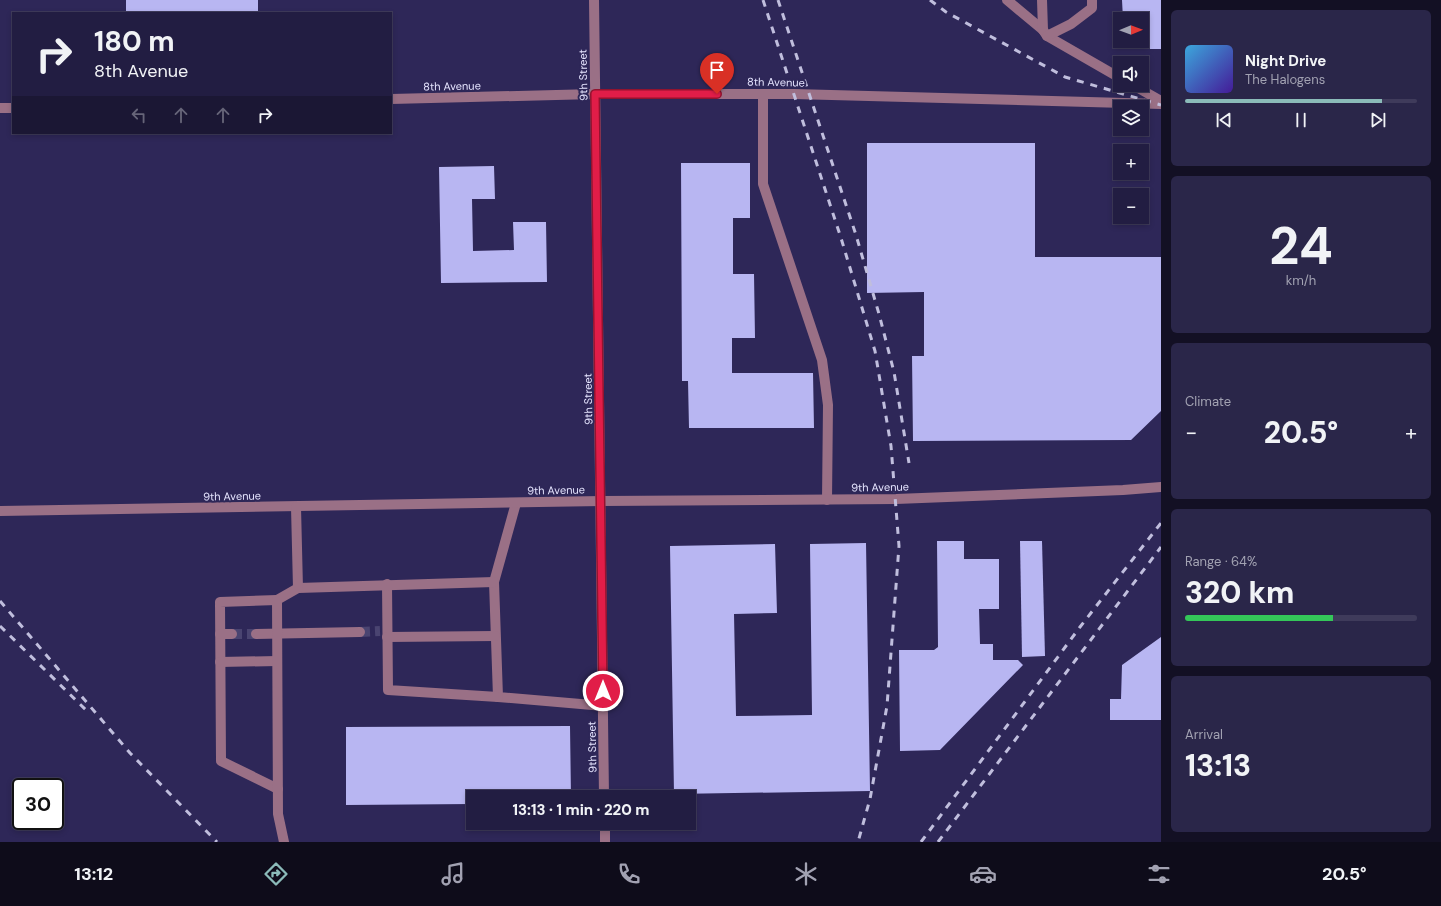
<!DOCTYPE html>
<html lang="en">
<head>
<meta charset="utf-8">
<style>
	body { margin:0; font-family:"DM Sans",sans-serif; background:#2a2649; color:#f1f3f6; height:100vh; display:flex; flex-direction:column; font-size:15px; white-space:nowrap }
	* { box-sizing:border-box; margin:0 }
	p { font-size:13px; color:#a2a2b2 }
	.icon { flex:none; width:22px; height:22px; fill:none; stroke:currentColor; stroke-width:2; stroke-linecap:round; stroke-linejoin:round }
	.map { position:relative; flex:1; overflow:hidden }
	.side { display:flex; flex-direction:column; gap:10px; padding:10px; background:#131024; width:280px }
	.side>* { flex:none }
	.hud { position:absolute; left:12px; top:12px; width:380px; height:122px; border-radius:0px; box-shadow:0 2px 6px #0003,0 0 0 1px #3f3b5b; background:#221d42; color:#f1f3f6; overflow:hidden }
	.needle { width:26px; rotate:89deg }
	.controls { position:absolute; left:1113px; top:12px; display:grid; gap:8px }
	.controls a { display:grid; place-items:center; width:36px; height:36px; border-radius:0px; background:#221d42; box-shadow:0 2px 6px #0003,0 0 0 1px #3f3b5b; font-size:20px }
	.speed { position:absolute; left:12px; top:778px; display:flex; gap:8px; font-size:20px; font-weight:700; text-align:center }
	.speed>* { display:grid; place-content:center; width:52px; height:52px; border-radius:50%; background:#221d42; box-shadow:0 2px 6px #0003,0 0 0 1px #3f3b5b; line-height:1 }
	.speed .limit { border:2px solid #111; border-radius:6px; background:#fff; color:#111 }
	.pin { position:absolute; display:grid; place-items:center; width:34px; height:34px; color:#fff; margin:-41px -17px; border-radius:50% 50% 50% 0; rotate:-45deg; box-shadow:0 0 4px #0007 }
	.pin .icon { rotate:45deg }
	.me { position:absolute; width:44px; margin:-22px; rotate:0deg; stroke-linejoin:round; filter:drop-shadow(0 0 3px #0008) }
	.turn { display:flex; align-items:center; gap:14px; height:84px; padding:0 16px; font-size:18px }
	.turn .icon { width:52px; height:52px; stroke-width:2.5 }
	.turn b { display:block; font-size:28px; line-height:34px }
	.lanes { display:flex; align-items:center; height:38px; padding:0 16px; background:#0003; justify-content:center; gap:20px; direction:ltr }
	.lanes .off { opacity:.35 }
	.big { font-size:30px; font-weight:800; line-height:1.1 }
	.side .tile { flex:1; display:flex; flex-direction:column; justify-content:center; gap:6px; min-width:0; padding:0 14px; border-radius:6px; background:#2a2649 }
	.side .dial { align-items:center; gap:0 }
	.dial b { font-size:52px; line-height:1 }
	.song { display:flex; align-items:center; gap:12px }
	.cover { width:48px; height:48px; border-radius:6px; background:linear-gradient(135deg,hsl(200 70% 55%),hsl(260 70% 35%)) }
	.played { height:4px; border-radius:2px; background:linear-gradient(90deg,#8bbbb9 85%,#3f3b5b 85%) }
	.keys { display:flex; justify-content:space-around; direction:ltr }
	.heat { display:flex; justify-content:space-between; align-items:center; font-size:22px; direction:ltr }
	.charge { height:6px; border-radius:3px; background:linear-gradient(90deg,#34c759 64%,#3f3b5b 0) }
	.trip { position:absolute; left:466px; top:790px; width:230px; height:40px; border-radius:0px; background:#221d42; box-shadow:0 2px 6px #0003,0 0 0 1px #3f3b5b; font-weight:800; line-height:40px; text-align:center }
	.tabs { display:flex; height:64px; justify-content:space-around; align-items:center; background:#0e0c1a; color:#a2a2b2 }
	.tabs .icon { width:28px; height:28px }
	.tabs .active { color:#8bbbb9 }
	.tabs b { font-size:18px; color:#f1f3f6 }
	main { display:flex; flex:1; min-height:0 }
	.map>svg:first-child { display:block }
</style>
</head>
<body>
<main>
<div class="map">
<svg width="1161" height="842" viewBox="0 0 1161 842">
	<rect width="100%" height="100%" fill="#2e2758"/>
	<g fill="#b8b6f2">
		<rect x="126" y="0" width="132" height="13"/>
		<polygon points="1122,0 1161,0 1161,49 1123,49 1123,41 1142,41 1142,19 1123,19"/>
		<polygon points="867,143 1035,143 1035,257 1161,257 1161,411 1131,440 913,441 912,356 924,356 924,292 867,293"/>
		<polygon points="681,163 750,163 750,218 733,218 733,274 754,274 755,338 732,338 732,373 813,373 814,428 689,428 688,381 682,381"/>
		<polygon points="494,166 495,199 472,199 473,251 514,250 513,222 546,222 547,282 441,283 439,167"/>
		<polygon points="937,541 964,541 964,559 999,559 999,609 979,609 980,644 993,644 993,660 1018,660 1023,665 940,750 900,751 899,650 934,650 938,647"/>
		<polygon points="1020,541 1042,541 1045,656 1022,657"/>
		<polygon points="866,543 870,791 674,794 670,546 775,544 777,613 734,614 736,716 812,715 810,544"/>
		<polygon points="1161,637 1161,720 1110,720 1110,699 1121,699 1122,665"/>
		<polygon points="570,726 571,797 473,797 473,804 346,805 346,727"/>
	</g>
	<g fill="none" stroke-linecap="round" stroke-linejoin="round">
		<g stroke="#4a4471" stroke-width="10" stroke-dasharray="10 5" stroke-linecap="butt">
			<polyline points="360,632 380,631"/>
			<polyline points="232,634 256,634"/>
		</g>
		<g stroke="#9a7086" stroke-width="10">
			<polyline points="594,0 604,797"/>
			<polyline points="1007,0 1043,30 1047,36 1120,78"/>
			<polyline points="1042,0 1043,30"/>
			<polyline points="1047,36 1071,24 1092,8 1092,0"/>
			<polyline points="1133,85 1161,101"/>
			<polyline points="763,94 763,184 822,360 828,405 827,500"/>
			<polyline points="391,99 595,94 794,94 1161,104"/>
			<polyline points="0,108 13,108"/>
			<polyline points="516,503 494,582 498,697 604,706"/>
			<polyline points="0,511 602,501 896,499 1123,490 1161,487"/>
			<polyline points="387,584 388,690 498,697"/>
			<polyline points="298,588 494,582"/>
			<polyline points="277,600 220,602 221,761 278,789"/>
			<polyline points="220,634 232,634"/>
			<polyline points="256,634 360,632"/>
			<polyline points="387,637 495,636"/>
			<polyline points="220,662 277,661"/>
			<polyline points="605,823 605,842"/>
			<polyline points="284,842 278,814 277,600 298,588 296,507"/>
		</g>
		<g stroke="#c0bedd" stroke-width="3" stroke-dasharray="7 7" stroke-linecap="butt">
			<polyline points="763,0 841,238 875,351 891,446 899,546 887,706 870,799 858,842"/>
			<polyline points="778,0 856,235 879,314 894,372 909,463"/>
			<polyline points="930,0 946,12 1065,77 1161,105"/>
			<polyline points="0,601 130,753 217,842"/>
			<polyline points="0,626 90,714"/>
			<polyline points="921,842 1080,627 1161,523"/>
			<polyline points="938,842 1161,547"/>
		</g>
	</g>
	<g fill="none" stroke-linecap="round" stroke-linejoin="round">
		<g stroke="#92132f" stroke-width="10">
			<polyline id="route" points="603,691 595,94 717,94"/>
		</g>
		<use href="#route" stroke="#e11d48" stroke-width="7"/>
	</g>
	<g text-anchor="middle" stroke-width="4" stroke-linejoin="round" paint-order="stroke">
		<g font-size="11" fill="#e6e5ff" stroke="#2e2758">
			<text transform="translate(583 75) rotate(-91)" y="4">9th Street</text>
			<text transform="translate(776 82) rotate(1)" y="4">8th Avenue</text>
			<text transform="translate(452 86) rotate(-1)" y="4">8th Avenue</text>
			<text transform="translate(588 399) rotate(-91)" y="4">9th Street</text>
			<text transform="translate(880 487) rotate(-1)" y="4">9th Avenue</text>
			<text transform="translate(556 490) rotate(-1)" y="4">9th Avenue</text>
			<text transform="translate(232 496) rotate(-1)" y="4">9th Avenue</text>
			<text transform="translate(592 747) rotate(-91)" y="4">9th Street</text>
		</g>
	</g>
</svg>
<div class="controls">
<a><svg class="needle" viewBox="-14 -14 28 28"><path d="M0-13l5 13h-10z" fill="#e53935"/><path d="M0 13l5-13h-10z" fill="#a2a2b2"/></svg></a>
<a><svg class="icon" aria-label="sound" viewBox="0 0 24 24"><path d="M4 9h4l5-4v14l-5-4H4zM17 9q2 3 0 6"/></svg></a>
<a><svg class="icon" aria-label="layers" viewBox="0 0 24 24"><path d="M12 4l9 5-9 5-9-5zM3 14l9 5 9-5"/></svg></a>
<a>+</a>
<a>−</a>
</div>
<div class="speed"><div class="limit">30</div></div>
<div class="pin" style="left:717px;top:94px;background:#d93025"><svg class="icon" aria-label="arrive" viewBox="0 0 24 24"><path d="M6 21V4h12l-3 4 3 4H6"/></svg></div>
<svg class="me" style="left:603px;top:691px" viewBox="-20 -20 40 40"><circle r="17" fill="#e11d48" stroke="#fff" stroke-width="3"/><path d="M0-11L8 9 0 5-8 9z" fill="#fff"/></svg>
<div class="trip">13:13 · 1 min · 220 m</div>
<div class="hud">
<div class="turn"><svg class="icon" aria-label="right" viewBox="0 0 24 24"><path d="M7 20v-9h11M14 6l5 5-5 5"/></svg><div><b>180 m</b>8th Avenue</div></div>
<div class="lanes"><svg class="icon off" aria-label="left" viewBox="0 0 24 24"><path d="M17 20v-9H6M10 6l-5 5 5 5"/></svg><svg class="icon off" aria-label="ahead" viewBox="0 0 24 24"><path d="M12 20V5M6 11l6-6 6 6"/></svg><svg class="icon off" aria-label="ahead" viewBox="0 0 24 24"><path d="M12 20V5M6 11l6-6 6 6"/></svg><svg class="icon" aria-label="right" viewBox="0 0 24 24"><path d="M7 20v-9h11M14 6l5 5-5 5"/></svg></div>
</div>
</div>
<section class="side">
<div class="tile">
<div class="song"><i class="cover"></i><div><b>Night Drive</b><p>The Halogens</p></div></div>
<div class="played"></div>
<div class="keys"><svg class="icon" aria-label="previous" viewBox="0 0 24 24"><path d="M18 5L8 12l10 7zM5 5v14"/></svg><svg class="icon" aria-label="pause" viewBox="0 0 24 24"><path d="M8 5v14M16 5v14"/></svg><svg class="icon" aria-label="next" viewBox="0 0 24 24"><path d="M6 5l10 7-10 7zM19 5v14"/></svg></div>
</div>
<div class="tile dial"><b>24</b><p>km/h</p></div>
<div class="tile"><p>Climate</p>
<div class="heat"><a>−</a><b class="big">20.5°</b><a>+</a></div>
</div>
<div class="tile"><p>Range · 64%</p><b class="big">320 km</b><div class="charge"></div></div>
<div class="tile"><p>Arrival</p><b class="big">13:13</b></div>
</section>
</main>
<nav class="tabs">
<b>13:12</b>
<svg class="icon active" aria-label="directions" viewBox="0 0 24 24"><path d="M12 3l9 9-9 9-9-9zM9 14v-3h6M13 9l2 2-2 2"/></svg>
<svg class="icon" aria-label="music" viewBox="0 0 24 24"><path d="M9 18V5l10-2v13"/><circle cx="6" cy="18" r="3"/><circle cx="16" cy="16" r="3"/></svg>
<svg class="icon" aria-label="phone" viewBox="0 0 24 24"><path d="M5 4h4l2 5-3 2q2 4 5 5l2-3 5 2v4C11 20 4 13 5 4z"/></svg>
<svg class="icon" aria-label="climate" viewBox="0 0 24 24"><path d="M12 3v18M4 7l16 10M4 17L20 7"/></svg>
<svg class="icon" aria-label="car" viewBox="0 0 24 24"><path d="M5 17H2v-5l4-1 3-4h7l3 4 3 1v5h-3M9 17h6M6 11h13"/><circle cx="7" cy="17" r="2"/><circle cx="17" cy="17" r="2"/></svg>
<svg class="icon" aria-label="filters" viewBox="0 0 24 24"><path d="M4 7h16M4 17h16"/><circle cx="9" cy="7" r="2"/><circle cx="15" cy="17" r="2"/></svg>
<b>20.5°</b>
</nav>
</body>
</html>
